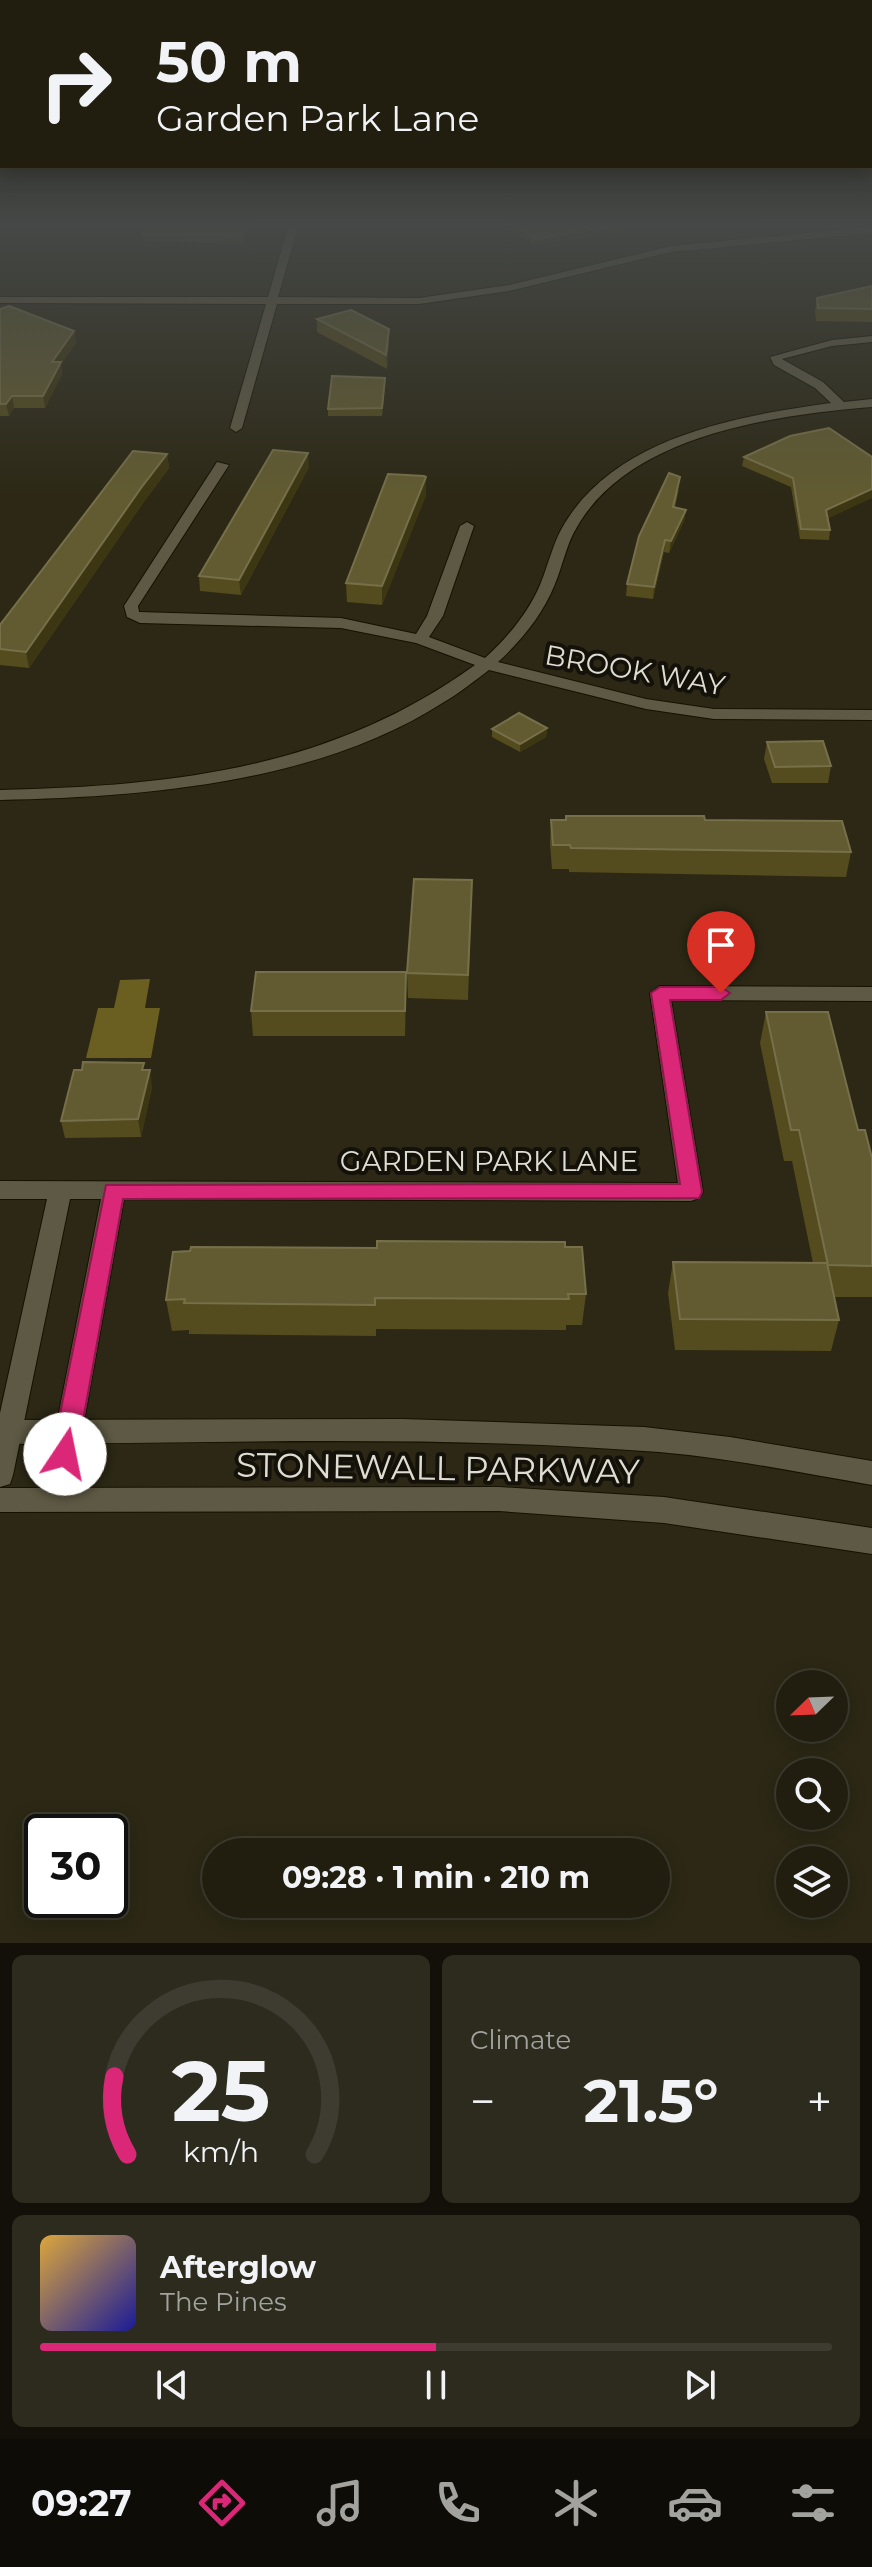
<!DOCTYPE html>
<html lang="en">
<head>
<meta charset="utf-8">
<style>
	body { margin:0; font-family:Montserrat,sans-serif; background:#2d2b1e; color:#f1f3f6; height:100vh; display:flex; flex-direction:column; font-size:30px; white-space:nowrap }
	* { box-sizing:border-box; margin:0 }
	p { font-size:26px; color:#a2a29f }
	.icon { flex:none; width:44px; height:44px; fill:none; stroke:currentColor; stroke-width:2; stroke-linecap:round; stroke-linejoin:round }
	.map { position:relative; height:1943px; overflow:hidden }
	.panel { display:flex; flex-direction:column; gap:12px; padding:12px; background:#121009; flex:1 }
	.panel>* { flex:none }
	.banner { position:absolute; left:0px; top:0px; width:872px; height:168px; box-shadow:0 4px 20px #0003,0 0 0 2px #3e3c30; background:#211e10; color:#f1f3f6; overflow:hidden }
	.needle { width:52px; rotate:247deg }
	.controls { position:absolute; left:776px; top:1670px; display:grid; gap:16px }
	.controls a { display:grid; place-items:center; width:72px; height:72px; border-radius:50%; background:#211e10; box-shadow:0 4px 20px #0003,0 0 0 2px #3e3c30; font-size:40px }
	.speed { position:absolute; left:24px; top:1814px; display:flex; gap:16px; font-size:40px; font-weight:700; text-align:center }
	.speed>* { display:grid; place-content:center; width:104px; height:104px; border-radius:50%; background:#211e10; box-shadow:0 4px 20px #0003,0 0 0 2px #3e3c30; line-height:1 }
	.speed .limit { border:4px solid #111; border-radius:12px; background:#fff; color:#111 }
	.pin { position:absolute; display:grid; place-items:center; width:68px; height:68px; color:#fff; margin:-82px -34px; border-radius:50% 50% 50% 0; rotate:-45deg; box-shadow:0 0 8px #0007 }
	.pin .icon { rotate:45deg }
	.me { position:absolute; width:88px; margin:-44px; rotate:11deg; stroke-linejoin:round; filter:drop-shadow(0 0 6px #0008) }
	.turn { display:flex; align-items:center; gap:28px; height:168px; padding:0 24px; font-size:36px }
	.turn .icon { width:104px; height:104px; stroke-width:2.5 }
	.turn b { display:block; font-size:56px; line-height:68px }
	.big { font-size:60px; font-weight:700; line-height:1.1 }
	.panel .widget { flex:1; display:flex; flex-direction:column; justify-content:center; gap:12px; min-width:0; padding:0 28px; border-radius:12px; background:#2d2b1e }
	.panel .dial { align-items:center; gap:0 }
	.dial svg { height:208px; overflow:visible; fill:none; stroke:#3e3c30; stroke-width:7; stroke-linecap:round; text-anchor:middle }
	.dial text { fill:#f1f3f6; stroke:none }
	.song { display:flex; align-items:center; gap:24px }
	.cover { width:96px; height:96px; border-radius:12px; background:linear-gradient(135deg,hsl(40 70% 55%),hsl(240 70% 35%)) }
	.played { height:8px; border-radius:4px; background:linear-gradient(90deg,#db2777 50%,#3e3c30 50%) }
	.keys { display:flex; justify-content:space-around; direction:ltr }
	.heat { display:flex; justify-content:space-between; align-items:center; font-size:44px; direction:ltr }
	.panel .tiles { flex:1; display:grid; gap:12px; grid-template-columns:1fr 1fr }
	.widget:last-child { grid-column:span 2 }
	.trip { position:absolute; left:202px; top:1838px; width:468px; height:80px; border-radius:40px; background:#211e10; box-shadow:0 4px 20px #0003,0 0 0 2px #3e3c30; font-weight:700; line-height:80px; text-align:center }
	.tab-bar { display:flex; height:128px; justify-content:space-around; align-items:center; background:#0d0c06; color:#a2a29f }
	.tab-bar .icon { width:56px; height:56px }
	.tab-bar .selected { color:#db2777 }
	.tab-bar b { font-size:36px; color:#f1f3f6 }
	.map>svg:first-child { display:block }
</style>
</head>
<body>
<div class="map">
<svg width="872" height="1943" viewBox="0 0 872 1943">
	<rect width="100%" height="100%" fill="#2c2815"/>
	<polygon fill="#6a5e20" points="150,979 145,1008 160,1008 151,1058 86,1058 98,1008 114,1008 120,980"/>
	<g fill="none" stroke-linecap="round" stroke-linejoin="round">
		<g stroke="#151101" stroke-width="2">
			<g id="minor">
				<polygon points="288,227 298,227 278,297 419,298 509,285 671,246 869,227 872,227 872,233 671,252 509,291 419,304 277,304 242,428 236,432 230,428 266,304 0,303 0,297 268,297"/>
				<path d="M872 336V342L832 346 782 359 823 382 844 402 872 399V407C776 415 630 434 577 527 566 545 563 565 555 584 543 614 522 640 498 662L646 699 714 709 872 710V720L714 719 646 709 489 670C474 681 460 693 444 702 319 783 145 797 0 800V790C174 786 331 769 475 665L416 643 341 628 140 623 127 617 124 606 217 462 229 465 138 606 139 612 341 618 416 634 427 616 460 526 467 522 474 526 443 616 429 637 485 658C508 637 528 613 540 585 548 566 552 546 562 528 613 437 737 416 831 403L815 388 774 365 770 357 832 340Z"/>
				<polygon points="660,986 872,987 872,1001 671,1000 703,1192 699,1198 691,1201 124,1199 70,1499 66,1508 56,1511 46,1508 42,1499 101,1199 70,1199 13,1475 10,1484 0,1487 0,1413 47,1199 0,1199 0,1181 678,1183 650,993"/>
			</g>
		</g>
		<g stroke="#151101" stroke-width="2">
			<g id="tertiary">
				<path d="M403 1419 644 1427 730 1437 872 1461V1485C796 1472 721 1456 644 1451 430 1435 214 1443 0 1444V1420Z"/>
				<polygon points="499,1487 664,1497 872,1528 872,1554 664,1523 499,1511 0,1512 0,1488"/>
			</g>
		</g>
		<use href="#minor" fill="#5e5944" fill-rule="evenodd"/>
		<use href="#tertiary" fill="#5e5944" fill-rule="evenodd"/>
	</g>
	<g fill="#544b1e">
		<polygon points="124,227 248,227 243,243 144,241 143,234 146,228"/>
		<polygon points="507,227 637,227 637,229 534,245"/>
		<polygon points="872,286 872,322 816,321 815,311 817,298"/>
		<polygon points="0,309 74,331 76,343 61,364 62,374 45,408 14,408 9,416 0,416"/>
		<polygon points="317,319 389,329 389,342 387,369 317,332"/>
		<polygon points="385,385 382,416 328,416 328,409"/>
		<polygon points="167,454 169,468 143,503 29,668 0,665 0,625"/>
		<polygon points="744,457 872,457 828,518 830,530 829,540 800,539 791,487 742,466"/>
		<polygon points="309,467 241,595 200,591 199,576"/>
		<polygon points="426,477 426,495 382,605 347,602 346,583"/>
		<polygon points="679,489 675,507 686,510 684,521 669,553 664,552 653,599 626,596 627,584"/>
		<polygon points="547,728 546,737 520,752 492,737 492,729"/>
		<polygon points="767,742 831,766 828,783 772,783 764,759"/>
		<polygon points="551,820 705,820 851,852 846,877 569,872 569,869 552,869 550,844"/>
		<polygon points="472,880 468,1000 408,998 407,973"/>
		<polygon points="406,997 405,1036 253,1036 251,1011"/>
		<polygon points="766,1012 858,1130 872,1158 872,1297 834,1297 839,1320 831,1351 675,1350 668,1293 673,1262 813,1263 792,1161 784,1161 760,1043"/>
		<polygon points="145,1070 152,1087 141,1137 65,1138 61,1121"/>
		<polygon points="565,1247 586,1294 582,1325 566,1325 566,1330 376,1329 376,1336 189,1334 189,1330 172,1331 166,1300 377,1248"/>
	</g>
	<g fill="#3d3612">
		<polygon points="245,227 248,227 243,243 242,235"/>
		<polygon points="607,227 637,227 637,229 534,245 535,239"/>
		<polygon points="389,329 389,342 387,369 386,355"/>
		<polygon points="74,331 76,343 61,364 62,374 45,408 43,396 52,362"/>
		<polygon points="12,396 14,408 9,416 6,404"/>
		<polygon points="308,453 309,467 241,595 239,580"/>
		<polygon points="167,454 169,468 143,503 29,668 26,652 141,488"/>
		<polygon points="426,477 426,495 382,605 382,586"/>
		<polygon points="872,489 872,498 825,520 826,510"/>
		<polygon points="686,510 684,521 669,553 671,541"/>
		<polygon points="665,540 664,552 653,599 654,587"/>
		<polygon points="547,728 546,737 520,752 520,744"/>
		<polygon points="406,972 406,997 405,1036 405,1011"/>
		<polygon points="150,1070 152,1087 141,1137 138,1119"/>
	</g>
	<g fill="#625b31" stroke="#766f4a" stroke-width="2">
		<polygon points="146,227 245,227 242,235 143,234"/>
		<polygon points="517,227 607,227 535,239"/>
		<polygon points="872,286 872,309 818,308 817,298"/>
		<polygon points="9,306 74,331 52,362 61,362 43,396 12,396 6,404 0,404 0,309"/>
		<polygon points="351,310 389,329 386,355 317,319"/>
		<polygon points="332,376 385,378 382,408 328,409"/>
		<polygon points="829,428 872,457 872,489 826,510 830,530 801,529 793,478 744,457 790,436"/>
		<polygon points="273,450 308,453 239,580 199,576"/>
		<polygon points="133,451 167,454 141,488 26,652 0,649 0,625"/>
		<polygon points="669,473 680,477 673,507 686,510 671,541 665,540 654,587 627,584 639,536"/>
		<polygon points="388,474 424,476 426,477 382,586 346,583"/>
		<polygon points="519,713 547,728 520,744 492,729"/>
		<polygon points="823,741 831,766 775,767 767,742"/>
		<polygon points="566,816 704,816 705,820 842,821 851,852 571,848 570,845 553,845 551,820 566,820"/>
		<polygon points="414,879 472,880 468,975 407,973"/>
		<polygon points="256,972 406,972 405,1011 251,1011"/>
		<polygon points="766,1012 828,1012 858,1130 865,1130 872,1158 872,1266 828,1265 799,1130 791,1130"/>
		<polygon points="83,1062 144,1063 142,1070 150,1070 138,1119 61,1121 74,1070 82,1070"/>
		<polygon points="377,1241 565,1242 565,1247 582,1247 586,1294 568,1294 569,1299 375,1298 375,1305 184,1303 185,1299 166,1300 173,1252 190,1251 191,1247 377,1248"/>
		<polygon points="673,1262 827,1263 839,1320 680,1319"/>
	</g>
	<linearGradient id="sky" x2="0" y2="1"><stop stop-color="#18160c"/><stop offset="0.45" stop-color="#454846"/><stop offset="1" stop-color="#454846" stop-opacity="0"/></linearGradient>
	<rect width="872" height="499" fill="url(#sky)"/>
	<polygon fill="#db2777" stroke="#8e194d" stroke-width="2" points="660,987 721,987 730,993 721,1000 670,1000 702,1192 699,1198 123,1199 77,1454 73,1462 65,1465 56,1462 52,1454 106,1185 680,1184 651,993"/>
	<g text-anchor="middle" stroke-width="8" stroke-linejoin="round" paint-order="stroke">
		<g font-size="28" fill="#dfddd1" stroke="#131109">
			<text transform="translate(635 670) rotate(10)" y="10">BROOK WAY</text>
			<text x="489" y="1171">GARDEN PARK LANE</text>
		</g>
		<g font-size="34" fill="#dfddd1" stroke="#131109">
			<text transform="translate(438 1468) rotate(1)" y="12">STONEWALL PARKWAY</text>
		</g>
	</g>
</svg>
<div class="controls">
<a><svg class="needle" viewBox="-14 -14 28 28"><path d="M0-13l5 13h-10z" fill="#e53935"/><path d="M0 13l5-13h-10z" fill="#a2a29f"/></svg></a>
<a><svg class="icon" aria-label="search" viewBox="0 0 24 24"><circle cx="10" cy="10" r="6"/><path d="M15 15l6 6"/></svg></a>
<a><svg class="icon" aria-label="layers" viewBox="0 0 24 24"><path d="M12 4l9 5-9 5-9-5zM3 14l9 5 9-5"/></svg></a>
</div>
<div class="speed"><div class="limit">30</div></div>
<div class="pin" style="left:721px;top:993px;background:#d93025"><svg class="icon" aria-label="arrive" viewBox="0 0 24 24"><path d="M6 21V4h12l-3 4 3 4H6"/></svg></div>
<svg class="me" style="left:65px;top:1454px" viewBox="-20 -20 40 40"><circle r="19" fill="#fff"/><path d="M0-13L10 11 0 6-10 11z" fill="#db2777"/></svg>
<div class="trip">09:28 · 1 min · 210 m</div>
<div class="banner">
<div class="turn"><svg class="icon" aria-label="right" viewBox="0 0 24 24"><path d="M7 20v-9h11M14 6l5 5-5 5"/></svg><div><b>50 m</b>Garden Park Lane</div></div>
</div>
</div>
<section class="panel">
<div class="tiles">
<div class="widget dial"><svg viewBox="0 0 100 80">
<path d="M14 69A42 42 0 1 1 86 69"/>
<path d="M14 69A42 42 0 0 1 9 39" stroke="#db2777"/>
<text x="50" y="56" font-size="32" font-weight="700">25</text>
<text x="50" y="72" font-size="11">km/h</text>
</svg></div>
<div class="widget"><p>Climate</p>
<div class="heat"><a>−</a><b class="big">21.5°</b><a>+</a></div>
</div>
<div class="widget">
<div class="song"><i class="cover"></i><div><b>Afterglow</b><p>The Pines</p></div></div>
<div class="played"></div>
<div class="keys"><svg class="icon" aria-label="previous" viewBox="0 0 24 24"><path d="M18 5L8 12l10 7zM5 5v14"/></svg><svg class="icon" aria-label="pause" viewBox="0 0 24 24"><path d="M8 5v14M16 5v14"/></svg><svg class="icon" aria-label="next" viewBox="0 0 24 24"><path d="M6 5l10 7-10 7zM19 5v14"/></svg></div>
</div>
</div>
</section>
<nav class="tab-bar">
<b>09:27</b>
<svg class="icon selected" aria-label="directions" viewBox="0 0 24 24"><path d="M12 3l9 9-9 9-9-9zM9 14v-3h6M13 9l2 2-2 2"/></svg>
<svg class="icon" aria-label="music" viewBox="0 0 24 24"><path d="M9 18V5l10-2v13"/><circle cx="6" cy="18" r="3"/><circle cx="16" cy="16" r="3"/></svg>
<svg class="icon" aria-label="phone" viewBox="0 0 24 24"><path d="M5 4h4l2 5-3 2q2 4 5 5l2-3 5 2v4C11 20 4 13 5 4z"/></svg>
<svg class="icon" aria-label="climate" viewBox="0 0 24 24"><path d="M12 3v18M4 7l16 10M4 17L20 7"/></svg>
<svg class="icon" aria-label="car" viewBox="0 0 24 24"><path d="M5 17H2v-5l4-1 3-4h7l3 4 3 1v5h-3M9 17h6M6 11h13"/><circle cx="7" cy="17" r="2"/><circle cx="17" cy="17" r="2"/></svg>
<svg class="icon" aria-label="filters" viewBox="0 0 24 24"><path d="M4 7h16M4 17h16"/><circle cx="9" cy="7" r="2"/><circle cx="15" cy="17" r="2"/></svg>
</nav>
</body>
</html>
